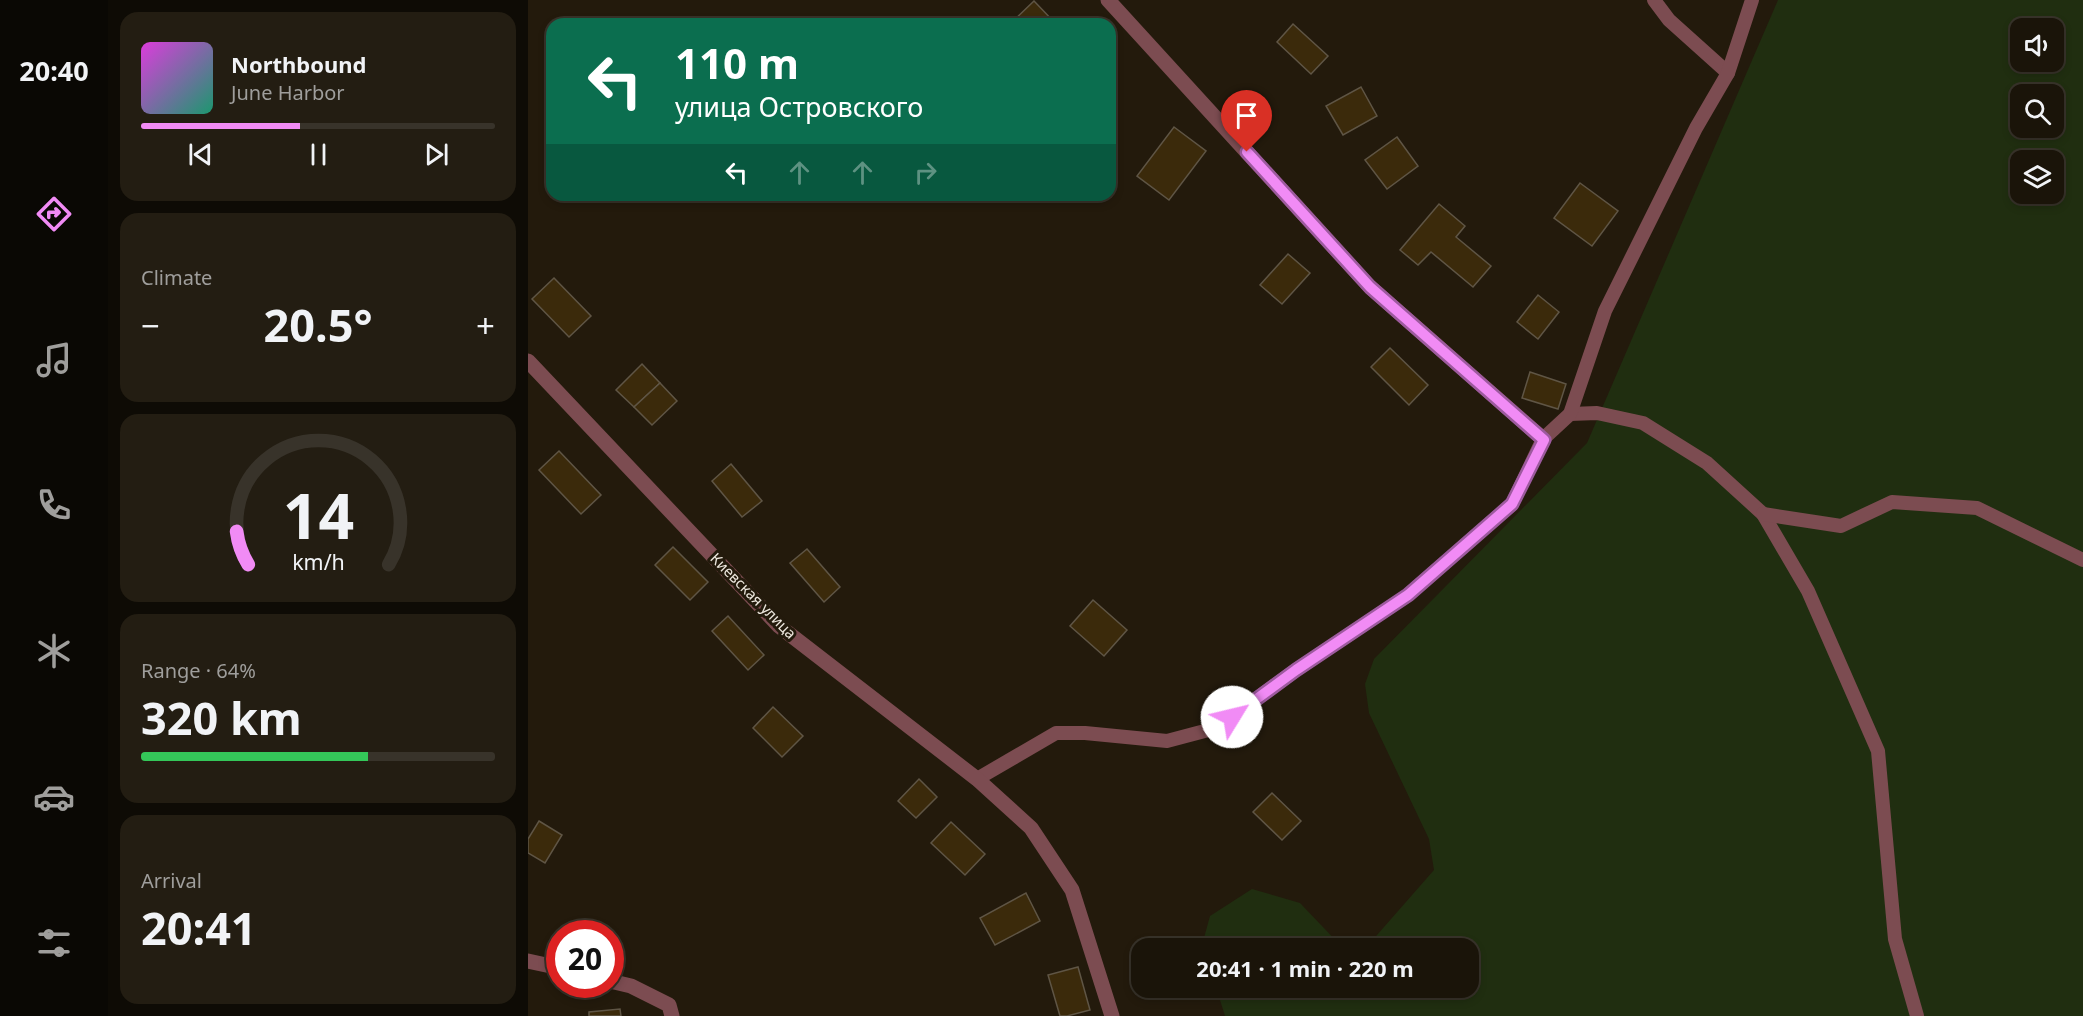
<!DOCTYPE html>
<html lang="en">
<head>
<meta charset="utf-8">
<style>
	body { margin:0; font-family:"Noto Sans",sans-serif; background:#231d12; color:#f1f3f6; height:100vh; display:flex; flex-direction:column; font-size:22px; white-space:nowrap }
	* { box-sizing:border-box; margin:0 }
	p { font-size:20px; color:#9f9e9c }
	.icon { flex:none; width:33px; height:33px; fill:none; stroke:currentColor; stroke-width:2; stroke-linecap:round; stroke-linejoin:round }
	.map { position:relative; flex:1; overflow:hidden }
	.drawer { display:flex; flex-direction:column; gap:12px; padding:12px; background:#0e0b05; width:420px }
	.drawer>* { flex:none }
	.guide { position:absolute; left:18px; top:18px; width:570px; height:183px; border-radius:18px; box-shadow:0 3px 9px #0003,0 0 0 2px #38332a; background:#0b6e4f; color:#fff; overflow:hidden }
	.fabs { position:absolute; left:1482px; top:18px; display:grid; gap:12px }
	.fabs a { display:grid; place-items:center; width:54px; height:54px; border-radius:12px; background:#1a1409; box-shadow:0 3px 9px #0003,0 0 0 2px #38332a; font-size:30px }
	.speed { position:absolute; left:18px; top:920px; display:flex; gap:12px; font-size:30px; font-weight:700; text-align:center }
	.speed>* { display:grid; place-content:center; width:78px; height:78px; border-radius:50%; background:#1a1409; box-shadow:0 3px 9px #0003,0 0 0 2px #38332a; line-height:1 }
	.speed .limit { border:9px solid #d22; background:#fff; color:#111 }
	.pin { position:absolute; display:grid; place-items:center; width:51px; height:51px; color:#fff; margin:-62px -26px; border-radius:50% 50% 50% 0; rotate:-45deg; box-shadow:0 0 6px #0007 }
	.pin .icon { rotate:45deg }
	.me { position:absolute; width:66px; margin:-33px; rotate:54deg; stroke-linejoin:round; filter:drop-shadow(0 0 4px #0008) }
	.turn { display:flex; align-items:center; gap:21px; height:126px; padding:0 30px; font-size:27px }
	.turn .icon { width:78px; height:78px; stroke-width:2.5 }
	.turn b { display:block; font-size:42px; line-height:51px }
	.lanes { display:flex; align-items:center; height:57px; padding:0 30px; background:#0003; justify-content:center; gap:30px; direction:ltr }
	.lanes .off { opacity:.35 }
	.big { font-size:45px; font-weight:700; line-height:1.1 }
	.drawer .tile { flex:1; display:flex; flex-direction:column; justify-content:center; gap:9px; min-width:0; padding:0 21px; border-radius:18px; background:#231d12 }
	.drawer .dial { align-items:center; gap:0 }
	.dial svg { height:156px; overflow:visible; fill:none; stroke:#38332a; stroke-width:7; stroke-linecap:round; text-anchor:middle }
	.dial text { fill:#f1f3f6; stroke:none }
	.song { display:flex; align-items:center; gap:18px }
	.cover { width:72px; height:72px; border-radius:9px; background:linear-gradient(135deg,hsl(300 70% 55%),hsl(160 70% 35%)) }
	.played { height:6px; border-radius:3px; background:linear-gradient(90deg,#f18bf5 45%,#38332a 45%) }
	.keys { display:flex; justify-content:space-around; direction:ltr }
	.heat { display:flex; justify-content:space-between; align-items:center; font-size:33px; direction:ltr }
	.charge { height:9px; border-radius:4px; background:linear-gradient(90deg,#34c759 64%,#38332a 0) }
	.trip { position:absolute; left:603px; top:938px; width:348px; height:60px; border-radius:18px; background:#1a1409; box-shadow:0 3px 9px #0003,0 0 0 2px #38332a; font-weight:700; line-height:60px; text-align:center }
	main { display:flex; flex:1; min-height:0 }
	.menu { display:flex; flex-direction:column; width:108px; justify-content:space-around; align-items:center; background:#0a0804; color:#9f9e9c }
	.menu .icon { width:42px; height:42px }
	.menu .selected { color:#f18bf5 }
	.menu b { font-size:27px; color:#f1f3f6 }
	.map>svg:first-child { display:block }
</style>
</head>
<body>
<main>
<nav class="menu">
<b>20:40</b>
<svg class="icon selected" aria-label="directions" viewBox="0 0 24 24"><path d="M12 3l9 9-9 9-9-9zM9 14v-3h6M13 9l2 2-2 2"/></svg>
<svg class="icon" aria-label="music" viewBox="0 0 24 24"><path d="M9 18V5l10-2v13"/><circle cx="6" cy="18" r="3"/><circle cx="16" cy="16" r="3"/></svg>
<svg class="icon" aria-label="phone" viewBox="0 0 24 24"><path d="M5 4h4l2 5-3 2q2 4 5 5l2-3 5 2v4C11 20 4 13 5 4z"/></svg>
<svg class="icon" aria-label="climate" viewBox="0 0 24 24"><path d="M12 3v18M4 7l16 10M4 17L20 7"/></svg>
<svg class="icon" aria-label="car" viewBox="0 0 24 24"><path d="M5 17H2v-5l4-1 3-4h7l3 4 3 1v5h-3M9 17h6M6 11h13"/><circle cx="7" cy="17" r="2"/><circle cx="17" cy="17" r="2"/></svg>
<svg class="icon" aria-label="filters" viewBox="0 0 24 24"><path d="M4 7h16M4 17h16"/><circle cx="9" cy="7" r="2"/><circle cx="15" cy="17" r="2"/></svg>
</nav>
<section class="drawer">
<div class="tile">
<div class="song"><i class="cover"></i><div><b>Northbound</b><p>June Harbor</p></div></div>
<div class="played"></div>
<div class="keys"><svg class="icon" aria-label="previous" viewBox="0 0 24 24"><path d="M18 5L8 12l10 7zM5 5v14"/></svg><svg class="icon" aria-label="pause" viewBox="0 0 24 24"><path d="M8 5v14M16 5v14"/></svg><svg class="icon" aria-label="next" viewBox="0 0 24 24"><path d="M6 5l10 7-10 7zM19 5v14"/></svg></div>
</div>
<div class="tile"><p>Climate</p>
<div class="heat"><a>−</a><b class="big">20.5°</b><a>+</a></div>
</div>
<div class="tile dial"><svg viewBox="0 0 100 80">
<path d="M14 69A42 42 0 1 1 86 69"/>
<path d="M14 69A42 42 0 0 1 8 52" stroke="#f18bf5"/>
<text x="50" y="56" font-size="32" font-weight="700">14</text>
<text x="50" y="72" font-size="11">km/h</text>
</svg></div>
<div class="tile"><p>Range · 64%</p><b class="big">320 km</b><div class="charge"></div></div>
<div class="tile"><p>Arrival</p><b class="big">20:41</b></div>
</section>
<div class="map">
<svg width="1555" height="1016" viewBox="0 0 1555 1016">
	<rect width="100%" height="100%" fill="#231a0c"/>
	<g fill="#202e10" fill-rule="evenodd">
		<path d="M1250 0H1555V1016H697L688 987H940V948H816L842 943 906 870 901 839 841 713 837 684 846 659 1059 443ZM1492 28H1526V62H1492ZM1492 94H1526V128H1492ZM1492 160H1526V194H1492Z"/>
		<polygon points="724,889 772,903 815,948 678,948 676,938 682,916"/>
	</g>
	<g fill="#3b2a0b" stroke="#5f5545" stroke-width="1.5">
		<polygon points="506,1 528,24 484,24 483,23"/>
		<polygon points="765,24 800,56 783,74 749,42"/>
		<polygon points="833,87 849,116 815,135 798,106"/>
		<polygon points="646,127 678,151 641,200 609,176"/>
		<polygon points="869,137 890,166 859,189 837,160"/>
		<polygon points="1052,183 1090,211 1064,246 1026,218"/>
		<polygon points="911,204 937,226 928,237 963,266 945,287 903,252 890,265 872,250"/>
		<polygon points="760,254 782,273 754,304 732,285"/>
		<polygon points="26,278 63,316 41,337 4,299"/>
		<polygon points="1010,295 1031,312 1010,339 989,322"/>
		<polygon points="862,348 900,385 881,405 843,367"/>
		<polygon points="114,364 132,383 106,407 88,390"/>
		<polygon points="1002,372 1038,384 1030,409 994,398"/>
		<polygon points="132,383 149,401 124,425 106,407"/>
		<polygon points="31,451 73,495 53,514 11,470"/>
		<polygon points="203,464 234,501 214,517 184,481"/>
		<polygon points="145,547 180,582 162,600 127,565"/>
		<polygon points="279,549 312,587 296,602 262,563"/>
		<polygon points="565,600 599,630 576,656 542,626"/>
		<polygon points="200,616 236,655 220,670 184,631"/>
		<polygon points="245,707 275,736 254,757 225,728"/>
		<polygon points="391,779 409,797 388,818 370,801"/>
		<polygon points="744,793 773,821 754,840 725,812"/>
		<polygon points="11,821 34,835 17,863 0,853 0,839"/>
		<polygon points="423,822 457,854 437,875 403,843"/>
		<polygon points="498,893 512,921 467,945 452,918"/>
		<polygon points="550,967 562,1010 539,1016 532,1016 520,975"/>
		<polygon points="92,1009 93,1016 61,1016 61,1012"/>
	</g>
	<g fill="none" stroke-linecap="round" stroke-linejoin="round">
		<g stroke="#7c4c51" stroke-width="14">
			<polyline points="1126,0 1141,20 1200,73"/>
			<polyline points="1042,414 1069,413 1115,423 1179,463 1235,514 1280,591 1350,751 1367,939 1389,1016"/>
			<polyline points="1235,514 1313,526 1364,502 1449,508 1555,560"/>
			<polyline points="449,779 528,733 557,733 639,741 688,728 768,670 880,595 984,504 1015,439 1042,414 1077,311 1168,128 1200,73 1224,0"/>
		</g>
		<g stroke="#7c4c51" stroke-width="15">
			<polyline points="580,0 842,287 1015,439"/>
			<polyline points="0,361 251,626 449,779 503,828 544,890 584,1016"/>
			<polyline points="0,961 32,968"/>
			<polyline points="82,981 103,986 141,1005 144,1016"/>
		</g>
	</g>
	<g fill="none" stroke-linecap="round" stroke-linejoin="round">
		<g stroke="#9d5a9f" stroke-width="15">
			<polyline id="route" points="704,717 768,670 880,595 984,504 1016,440 842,287 719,152"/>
		</g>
		<use href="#route" stroke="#f18bf5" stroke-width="10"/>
	</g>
	<g text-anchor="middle" stroke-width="6" stroke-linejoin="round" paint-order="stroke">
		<g font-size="15" fill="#ede7de" stroke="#231a0c">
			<text transform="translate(225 596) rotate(45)" y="5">Киевская улица</text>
		</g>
	</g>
</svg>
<div class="fabs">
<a><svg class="icon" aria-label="sound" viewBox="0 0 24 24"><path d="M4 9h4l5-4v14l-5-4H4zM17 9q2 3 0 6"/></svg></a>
<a><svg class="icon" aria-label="search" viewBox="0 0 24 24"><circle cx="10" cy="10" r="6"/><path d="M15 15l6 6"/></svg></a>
<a><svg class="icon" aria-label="layers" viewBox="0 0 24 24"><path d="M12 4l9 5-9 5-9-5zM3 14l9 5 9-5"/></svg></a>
</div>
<div class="speed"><div class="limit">20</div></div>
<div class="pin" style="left:719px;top:152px;background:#d93025"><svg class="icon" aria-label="arrive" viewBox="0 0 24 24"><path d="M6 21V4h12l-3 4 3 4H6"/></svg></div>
<svg class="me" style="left:704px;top:717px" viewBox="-20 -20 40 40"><circle r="19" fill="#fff"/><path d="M0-13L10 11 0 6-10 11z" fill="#f18bf5"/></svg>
<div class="trip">20:41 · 1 min · 220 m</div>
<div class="guide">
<div class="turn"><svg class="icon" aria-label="left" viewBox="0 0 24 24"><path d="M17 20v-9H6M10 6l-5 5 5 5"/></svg><div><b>110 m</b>улица Островского</div></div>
<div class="lanes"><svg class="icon" aria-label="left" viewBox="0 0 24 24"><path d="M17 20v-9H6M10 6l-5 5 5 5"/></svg><svg class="icon off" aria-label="ahead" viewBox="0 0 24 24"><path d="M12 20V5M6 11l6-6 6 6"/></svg><svg class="icon off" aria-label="ahead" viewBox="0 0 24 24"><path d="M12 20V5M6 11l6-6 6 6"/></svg><svg class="icon off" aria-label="right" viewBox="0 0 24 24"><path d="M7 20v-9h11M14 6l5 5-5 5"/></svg></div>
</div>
</div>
</main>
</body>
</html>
